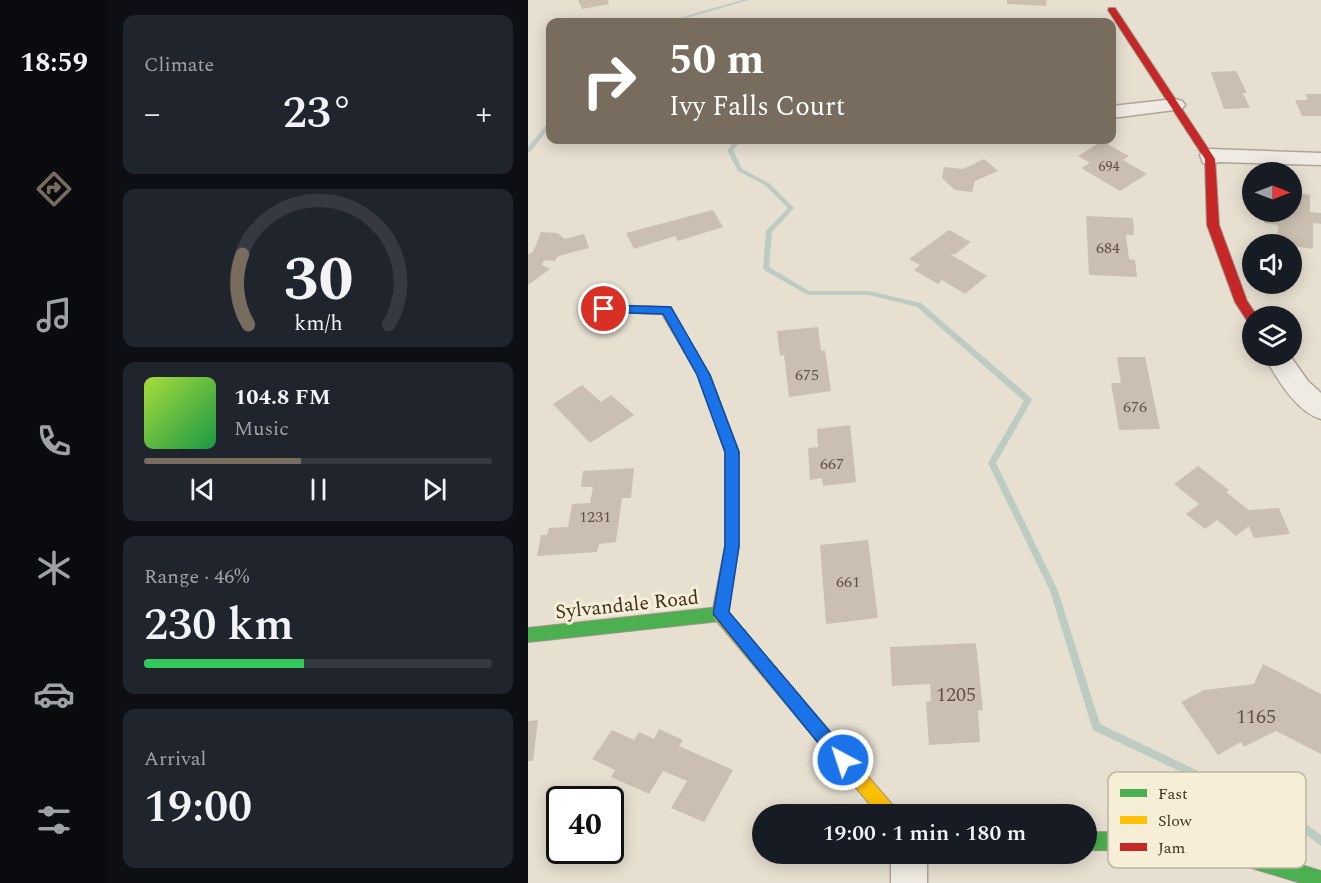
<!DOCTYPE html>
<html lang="en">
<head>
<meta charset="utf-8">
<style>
	body { margin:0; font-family:Spectral,serif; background:#20242c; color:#f1f3f6; height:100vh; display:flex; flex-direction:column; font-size:22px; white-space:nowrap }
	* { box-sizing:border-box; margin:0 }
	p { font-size:20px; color:#9ea1a6 }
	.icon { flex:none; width:33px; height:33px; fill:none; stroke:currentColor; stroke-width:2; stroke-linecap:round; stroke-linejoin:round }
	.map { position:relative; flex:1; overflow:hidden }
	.details { display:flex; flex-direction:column; gap:15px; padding:15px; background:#0d0f14; width:420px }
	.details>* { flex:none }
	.banner { position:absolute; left:18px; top:18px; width:570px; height:126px; border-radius:12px; box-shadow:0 3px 15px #0003; background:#786c5e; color:#fff; overflow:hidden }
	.needle { width:39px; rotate:90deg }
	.buttons { position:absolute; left:714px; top:162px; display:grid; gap:12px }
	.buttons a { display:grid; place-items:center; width:60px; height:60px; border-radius:50%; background:#171b24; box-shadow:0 3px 15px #0003; font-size:30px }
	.speed { position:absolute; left:18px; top:786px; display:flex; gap:12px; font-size:30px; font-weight:700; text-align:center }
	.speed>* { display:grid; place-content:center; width:78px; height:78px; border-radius:50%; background:#171b24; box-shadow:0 3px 15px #0003; line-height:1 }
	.speed .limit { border:3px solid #111; border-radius:9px; background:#fff; color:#111 }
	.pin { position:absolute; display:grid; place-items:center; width:51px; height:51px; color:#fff; margin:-26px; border:3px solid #fff; border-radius:50%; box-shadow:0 2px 6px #0007 }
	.me { position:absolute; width:66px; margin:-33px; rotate:320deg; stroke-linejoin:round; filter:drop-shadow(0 0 4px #0008) }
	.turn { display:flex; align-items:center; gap:21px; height:126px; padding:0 24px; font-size:27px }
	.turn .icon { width:78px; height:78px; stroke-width:2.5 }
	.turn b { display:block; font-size:42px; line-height:51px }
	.big { font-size:45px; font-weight:600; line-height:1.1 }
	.details .widget { flex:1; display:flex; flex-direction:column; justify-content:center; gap:9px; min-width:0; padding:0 21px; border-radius:12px; background:#20242c }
	.details .dial { align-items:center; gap:0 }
	.dial svg { height:156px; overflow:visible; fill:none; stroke:#363941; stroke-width:7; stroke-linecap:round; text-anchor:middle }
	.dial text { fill:#f1f3f6; stroke:none }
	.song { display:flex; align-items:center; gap:18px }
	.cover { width:72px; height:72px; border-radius:9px; background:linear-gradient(135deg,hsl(80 70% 55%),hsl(140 70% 35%)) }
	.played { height:6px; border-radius:3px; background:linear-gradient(90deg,#786c5e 45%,#363941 45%) }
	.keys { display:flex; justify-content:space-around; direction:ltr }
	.heat { display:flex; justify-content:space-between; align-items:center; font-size:33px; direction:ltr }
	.charge { height:9px; border-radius:4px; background:linear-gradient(90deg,#34c759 46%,#363941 0) }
	.trip { position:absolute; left:224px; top:804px; width:345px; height:60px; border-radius:30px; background:#171b24; box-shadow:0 3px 15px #0003; font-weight:600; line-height:60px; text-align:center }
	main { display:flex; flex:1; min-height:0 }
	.tab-bar { display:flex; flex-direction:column; width:108px; justify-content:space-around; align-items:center; background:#090b0e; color:#9ea1a6 }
	.tab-bar .icon { width:42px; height:42px }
	.tab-bar .on { color:#786c5e }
	.tab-bar b { font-size:27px; color:#f1f3f6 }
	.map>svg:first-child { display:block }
</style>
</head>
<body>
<main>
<nav class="tab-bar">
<b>18:59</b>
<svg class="icon on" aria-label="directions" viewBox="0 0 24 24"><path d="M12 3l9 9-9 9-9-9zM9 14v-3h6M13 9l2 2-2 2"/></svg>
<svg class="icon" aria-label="music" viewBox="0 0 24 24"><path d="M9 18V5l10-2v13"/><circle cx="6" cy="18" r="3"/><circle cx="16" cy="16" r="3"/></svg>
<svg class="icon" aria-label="phone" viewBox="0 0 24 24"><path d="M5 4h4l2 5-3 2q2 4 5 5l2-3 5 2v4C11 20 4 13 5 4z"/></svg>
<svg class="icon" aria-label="climate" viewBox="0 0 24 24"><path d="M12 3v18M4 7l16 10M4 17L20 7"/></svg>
<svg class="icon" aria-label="car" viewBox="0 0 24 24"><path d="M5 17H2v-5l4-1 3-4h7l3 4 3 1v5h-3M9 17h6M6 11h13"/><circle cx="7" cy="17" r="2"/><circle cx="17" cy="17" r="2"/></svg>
<svg class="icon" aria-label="filters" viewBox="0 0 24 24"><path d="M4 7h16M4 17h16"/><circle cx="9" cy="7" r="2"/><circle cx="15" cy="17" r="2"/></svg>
</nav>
<section class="details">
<div class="widget"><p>Climate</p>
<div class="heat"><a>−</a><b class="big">23°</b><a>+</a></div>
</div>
<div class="widget dial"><svg viewBox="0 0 100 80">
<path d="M14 69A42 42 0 1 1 86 69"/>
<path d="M14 69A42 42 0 0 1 11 33" stroke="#786c5e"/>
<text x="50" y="56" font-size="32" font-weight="700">30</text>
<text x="50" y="72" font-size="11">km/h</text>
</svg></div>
<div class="widget">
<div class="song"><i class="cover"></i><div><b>104.8 FM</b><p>Music</p></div></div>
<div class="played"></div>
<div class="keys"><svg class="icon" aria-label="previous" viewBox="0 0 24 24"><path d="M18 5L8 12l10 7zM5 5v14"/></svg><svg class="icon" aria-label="pause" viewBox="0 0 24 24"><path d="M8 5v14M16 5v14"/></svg><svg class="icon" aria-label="next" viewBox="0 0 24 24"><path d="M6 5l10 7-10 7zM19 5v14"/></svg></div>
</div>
<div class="widget"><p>Range · 46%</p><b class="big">230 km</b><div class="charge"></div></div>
<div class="widget"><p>Arrival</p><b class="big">19:00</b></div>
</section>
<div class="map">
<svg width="793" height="883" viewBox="0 0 793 883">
	<rect width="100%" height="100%" fill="#e7e0d1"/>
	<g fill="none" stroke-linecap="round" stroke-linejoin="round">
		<g fill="#bcccc2" fill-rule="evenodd">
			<polygon points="214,0 221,0 144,22 138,22"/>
			<polygon points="22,122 22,127 2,152 0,153 0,147 20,123"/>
			<polygon points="208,140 214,140 205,150 214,169 241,183 266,208 244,232 241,267 281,291 341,291 393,303 503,398 504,400 468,463 530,591 572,724 773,820 793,835 793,846 767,826 565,730 522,591 460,463 496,401 389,307 341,295 280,295 236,270 235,268 238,231 260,208 237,185 210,171 199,150"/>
		</g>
	</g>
	<g fill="#cbbfb2">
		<polygon points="50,0 80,0 81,4 54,9"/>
		<polygon points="479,0 519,0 518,6 479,4"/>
		<polygon points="708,71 719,93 715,93 722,108 696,109 683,72"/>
		<polygon points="777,94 793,94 793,116 774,116 767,100 780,100"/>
		<polygon points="574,141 601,156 595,160 619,174 592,191 553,168 562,163 550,156"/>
		<polygon points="456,159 470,171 447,181 444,192 427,190 414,178 416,167 435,169"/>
		<polygon points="764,192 782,195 782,212 793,213 793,224 785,223 785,249 749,243 750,225 736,223 737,212 764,212"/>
		<polygon points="185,210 195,227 150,241 147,236 106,249 98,233"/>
		<polygon points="558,216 605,218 606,235 598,235 601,259 607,260 609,277 561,275"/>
		<polygon points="421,230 443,242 427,254 422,254 459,276 437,294 414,280 410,284 386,270 392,265 381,259"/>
		<polygon points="13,232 29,233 37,239 56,234 61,248 30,256 27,261 16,260 14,265 22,269 0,285 0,254 5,252"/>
		<polygon points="290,327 293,351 297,350 303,391 261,397 256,355 252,356 249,331"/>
		<polygon points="589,357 617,357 632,429 591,430 583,383 593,383"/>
		<polygon points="54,385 73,402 83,395 106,415 62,443 25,404"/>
		<polygon points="322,425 328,482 295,486 294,478 282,480 280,448 290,447 289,429"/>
		<polygon points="670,466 701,490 698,492 721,510 751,508 762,534 726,538 721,526 708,536 689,520 677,529 658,514 671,504 646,484"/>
		<polygon points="106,468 103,498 94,498 88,542 71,544 69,552 9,556 13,535 19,535 21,528 40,527 44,504 62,503 65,487 53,487 55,471"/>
		<polygon points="340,540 350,618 298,624 292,545"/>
		<polygon points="448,643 455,710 450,711 452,742 401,745 398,702 403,701 402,684 364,686 362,647"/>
		<polygon points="735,664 793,694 793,754 748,731 716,747 713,742 690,755 653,702 676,690 726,684"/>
		<polygon points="10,720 5,761 0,761 0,721"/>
		<polygon points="131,729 155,740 151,746 205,770 176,822 143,808 159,781 135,771 121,794 83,777 87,770 64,759 84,730 106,740 111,732 126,739"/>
	</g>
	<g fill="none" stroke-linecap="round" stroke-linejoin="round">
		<g stroke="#ada599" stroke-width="3">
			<g id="street">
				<polygon points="647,99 654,101 657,105 654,109 584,118 584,106"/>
				<polygon points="682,149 793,153 793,165 691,162 682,165 675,163 672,155 675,151"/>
				<path d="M736 356H762L780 381 793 393V419C767 411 749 378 736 356Z"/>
				<rect x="363" y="854" width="36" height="29"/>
			</g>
		</g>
		<g stroke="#9c958a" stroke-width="2">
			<g id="fast">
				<polygon points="192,607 197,609 200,614 197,619 192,621 0,642 0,628"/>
				<polygon points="558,832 668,833 793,871 793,883 773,883 668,851 558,850"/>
			</g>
		</g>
		<g stroke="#9c958a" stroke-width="2">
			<polygon id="slow" points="76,305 142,307 182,375 211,452 211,546 200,612 367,808 370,814 350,814 187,619 184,614 197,546 197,452 170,375 134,314 72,312 70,309 72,306"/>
		</g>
		<g stroke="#9c958a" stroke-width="2">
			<polygon id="jam" points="581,8 587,8 687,159 691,225 719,301 729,316 724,316 724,323 720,322 707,302 679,225 677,159 580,10"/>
		</g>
		<use href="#street" fill="#efebe3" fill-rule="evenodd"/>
		<use href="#fast" fill="#4caf50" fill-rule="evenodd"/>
		<use href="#slow" fill="#ffc107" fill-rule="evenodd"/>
		<use href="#jam" fill="#c62828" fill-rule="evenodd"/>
	</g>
	<polygon fill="#1a73e8" stroke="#114b97" stroke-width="1.5" points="76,305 143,307 182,375 211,452 211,546 201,612 321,754 323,760 321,766 315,768 309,766 185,614 197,546 197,452 169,375 135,314 71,312 70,309"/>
	<g text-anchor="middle" stroke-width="6" stroke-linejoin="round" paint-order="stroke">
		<g font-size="14" fill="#605244">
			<text x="581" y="171">694</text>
		</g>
		<g font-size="16" fill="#605244">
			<text x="580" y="253">684</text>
			<text x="279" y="380">675</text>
			<text x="607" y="412">676</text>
			<text x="304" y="469">667</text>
			<text x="67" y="522">1231</text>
			<text x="320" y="587">661</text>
		</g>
		<g font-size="20" fill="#3d2e20" stroke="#f7eed8">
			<text transform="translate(99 604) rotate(-6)" y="7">Sylvandale Road</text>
		</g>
		<g font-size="20" fill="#605244">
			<text x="428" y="701">1205</text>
			<text x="728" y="723">1165</text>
		</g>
	</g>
	<rect x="580" y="772" width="198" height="96" rx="9" fill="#f7eed8" stroke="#bfb4a1" stroke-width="1.5"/>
	<rect x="592" y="789" width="27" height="8" fill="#4caf50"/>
	<rect x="592" y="816" width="27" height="8" fill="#ffc107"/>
	<rect x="592" y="843" width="27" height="8" fill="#c62828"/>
	<g font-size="16" fill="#3d2e20">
		<text x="630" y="799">Fast</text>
		<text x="630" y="826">Slow</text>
		<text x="630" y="853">Jam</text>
	</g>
</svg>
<div class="buttons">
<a><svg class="needle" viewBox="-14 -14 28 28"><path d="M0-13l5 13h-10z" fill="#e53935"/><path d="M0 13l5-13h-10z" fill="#9ea1a6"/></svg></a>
<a><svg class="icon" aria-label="sound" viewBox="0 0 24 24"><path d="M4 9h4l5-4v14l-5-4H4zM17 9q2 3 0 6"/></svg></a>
<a><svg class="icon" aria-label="layers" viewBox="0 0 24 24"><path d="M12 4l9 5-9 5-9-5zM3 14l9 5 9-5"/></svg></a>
</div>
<div class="speed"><div class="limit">40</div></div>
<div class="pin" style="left:76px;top:309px;background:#d93025"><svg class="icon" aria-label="arrive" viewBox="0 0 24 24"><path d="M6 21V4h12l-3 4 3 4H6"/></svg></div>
<svg class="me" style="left:315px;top:760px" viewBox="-20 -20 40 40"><circle r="17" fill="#1a73e8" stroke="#fff" stroke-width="3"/><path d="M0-11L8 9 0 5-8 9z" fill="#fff"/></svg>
<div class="trip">19:00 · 1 min · 180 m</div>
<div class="banner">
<div class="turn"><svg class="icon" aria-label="right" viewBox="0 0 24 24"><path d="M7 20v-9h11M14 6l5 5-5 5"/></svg><div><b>50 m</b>Ivy Falls Court</div></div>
</div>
</div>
</main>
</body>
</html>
